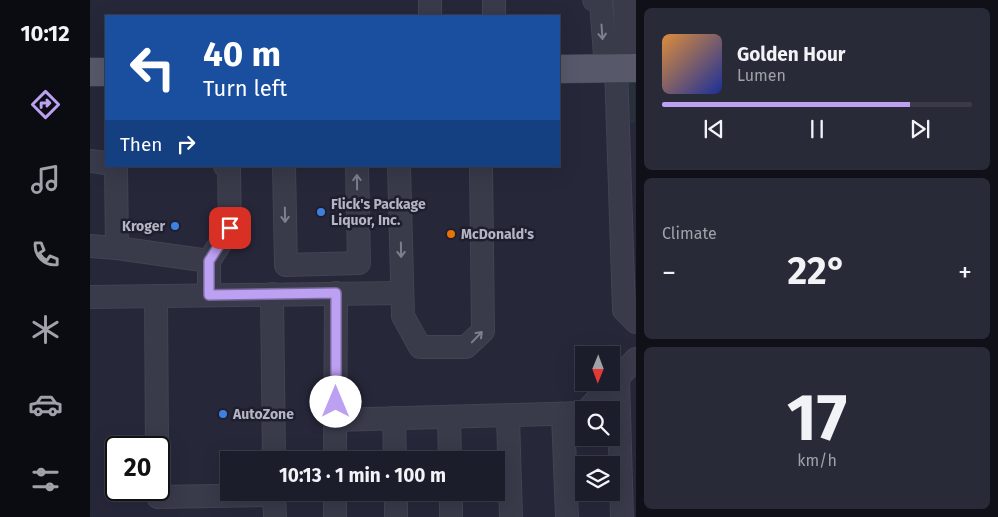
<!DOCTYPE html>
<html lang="en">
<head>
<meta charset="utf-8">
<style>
	body { margin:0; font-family:"Fira Sans",sans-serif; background:#292a37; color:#f1f3f6; height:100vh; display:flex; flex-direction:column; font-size:19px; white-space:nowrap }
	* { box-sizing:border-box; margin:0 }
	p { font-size:16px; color:#a0a2a9 }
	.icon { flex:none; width:28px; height:28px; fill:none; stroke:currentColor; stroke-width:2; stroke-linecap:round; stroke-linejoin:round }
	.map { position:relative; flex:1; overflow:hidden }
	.drawer { display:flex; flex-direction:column; gap:8px; padding:8px; background:#0f1018; width:362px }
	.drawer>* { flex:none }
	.banner { position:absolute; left:15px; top:15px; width:455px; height:152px; border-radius:0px; box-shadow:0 5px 20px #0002,0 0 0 1px #3a3b47; background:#1a4fa0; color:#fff; overflow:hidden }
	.needle { width:32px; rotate:181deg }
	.controls { position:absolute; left:485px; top:346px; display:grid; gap:10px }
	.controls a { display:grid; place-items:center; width:45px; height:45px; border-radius:0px; background:#1c1d2b; box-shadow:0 5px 20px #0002,0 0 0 1px #3a3b47; font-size:25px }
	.speed { position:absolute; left:15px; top:436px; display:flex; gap:10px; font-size:25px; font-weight:700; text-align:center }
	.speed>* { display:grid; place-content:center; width:65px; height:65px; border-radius:50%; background:#1c1d2b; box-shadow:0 5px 20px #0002,0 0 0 1px #3a3b47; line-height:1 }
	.speed .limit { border:2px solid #111; border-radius:8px; background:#fff; color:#111 }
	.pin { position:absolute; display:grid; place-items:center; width:42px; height:42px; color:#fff; margin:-21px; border-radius:10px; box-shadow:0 2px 8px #0006 }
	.me { position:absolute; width:55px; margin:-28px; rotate:0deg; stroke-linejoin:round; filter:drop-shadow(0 0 4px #0008) }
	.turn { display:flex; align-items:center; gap:18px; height:105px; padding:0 15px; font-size:22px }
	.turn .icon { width:65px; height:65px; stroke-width:2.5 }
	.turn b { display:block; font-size:35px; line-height:42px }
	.then { display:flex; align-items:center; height:48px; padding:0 15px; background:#0003; gap:10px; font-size:19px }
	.big { font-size:38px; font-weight:700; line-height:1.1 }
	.drawer .widget { flex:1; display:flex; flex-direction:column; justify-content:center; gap:8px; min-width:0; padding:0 18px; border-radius:8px; background:#292a37 }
	.drawer .dial { align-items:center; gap:0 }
	.dial b { font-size:65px; line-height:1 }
	.song { display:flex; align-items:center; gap:15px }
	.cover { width:60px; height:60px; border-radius:8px; background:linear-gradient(135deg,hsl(30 70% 55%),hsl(230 70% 35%)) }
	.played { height:5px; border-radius:2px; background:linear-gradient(90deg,#bca0f2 80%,#3a3b47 80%) }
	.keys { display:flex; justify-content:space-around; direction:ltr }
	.heat { display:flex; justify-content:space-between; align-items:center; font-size:28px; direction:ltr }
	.trip { position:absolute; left:130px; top:451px; width:285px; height:50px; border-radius:0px; background:#1c1d2b; box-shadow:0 5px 20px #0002,0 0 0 1px #3a3b47; font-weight:700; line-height:50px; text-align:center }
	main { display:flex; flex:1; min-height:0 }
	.tabs { display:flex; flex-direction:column; width:90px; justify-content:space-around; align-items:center; background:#0b0c11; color:#a0a2a9 }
	.tabs .icon { width:35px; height:35px }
	.tabs .selected { color:#bca0f2 }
	.tabs b { font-size:22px; color:#f1f3f6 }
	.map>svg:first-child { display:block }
</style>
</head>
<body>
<main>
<nav class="tabs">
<b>10:12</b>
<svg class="icon selected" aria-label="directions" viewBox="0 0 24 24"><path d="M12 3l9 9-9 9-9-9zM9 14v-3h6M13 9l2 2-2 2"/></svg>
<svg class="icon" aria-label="music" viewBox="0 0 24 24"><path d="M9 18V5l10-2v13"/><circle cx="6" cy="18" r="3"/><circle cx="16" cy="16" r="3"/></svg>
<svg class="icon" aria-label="phone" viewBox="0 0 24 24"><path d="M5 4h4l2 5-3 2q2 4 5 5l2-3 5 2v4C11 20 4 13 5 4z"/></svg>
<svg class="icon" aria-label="climate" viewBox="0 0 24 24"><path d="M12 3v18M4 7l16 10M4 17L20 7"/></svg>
<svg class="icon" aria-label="car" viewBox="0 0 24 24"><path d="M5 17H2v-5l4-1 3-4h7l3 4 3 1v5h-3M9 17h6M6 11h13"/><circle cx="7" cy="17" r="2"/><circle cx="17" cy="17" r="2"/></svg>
<svg class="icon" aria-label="filters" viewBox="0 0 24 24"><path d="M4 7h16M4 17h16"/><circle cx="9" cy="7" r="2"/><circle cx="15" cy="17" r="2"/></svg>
</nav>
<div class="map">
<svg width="546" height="517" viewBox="0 0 546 517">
	<rect width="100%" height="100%" fill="#262739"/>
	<polygon fill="#28313a" points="526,68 545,68 545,123 527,123"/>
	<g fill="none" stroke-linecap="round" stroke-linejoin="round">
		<g stroke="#424353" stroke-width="24">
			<g id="minor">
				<polyline points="340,0 340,16"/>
				<polyline points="404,0 404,16"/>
				<polyline points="504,0 511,2 516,69"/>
				<polyline points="535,0 536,69"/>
				<polyline points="526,68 534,310 546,322"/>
				<polyline points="0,161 16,163"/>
				<polyline points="194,166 196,265 269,263 267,166"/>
				<polyline points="309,166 313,316 330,347 376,347 393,331 391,166"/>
				<polyline points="0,246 27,248 26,166"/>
				<polyline points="27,248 119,261"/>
				<polyline points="182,294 184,460"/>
				<polyline points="119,295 119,261 140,228 139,168 135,166"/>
				<polyline points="66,296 67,448"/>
				<polyline points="0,297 312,293"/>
				<polyline points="528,378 532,517"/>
				<polyline points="497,410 546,359"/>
				<polyline points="473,414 477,517"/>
				<polyline points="418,416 421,517"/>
				<polyline points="359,417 360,460"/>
				<polyline points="304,418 305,460"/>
				<polyline points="245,420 494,413"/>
				<polyline points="245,460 246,293"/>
				<polyline points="184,492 185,517"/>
				<polyline points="306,492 306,517"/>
				<polyline points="361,492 361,517"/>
				<polyline points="68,497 184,495"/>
				<polyline points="245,517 245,492"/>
			</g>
		</g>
		<g stroke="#424353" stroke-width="29">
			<g id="major">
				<polyline points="469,69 546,68"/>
				<polyline points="0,72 16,72"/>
			</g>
		</g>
		<use href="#minor" stroke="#393a4a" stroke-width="22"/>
		<use href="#major" stroke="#575869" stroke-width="28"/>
	</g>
	<defs><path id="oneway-shaft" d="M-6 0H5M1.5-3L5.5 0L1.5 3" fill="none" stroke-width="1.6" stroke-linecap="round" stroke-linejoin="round" transform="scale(1.25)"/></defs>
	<g stroke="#7d7e8e">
		<use href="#oneway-shaft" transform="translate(512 32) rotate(86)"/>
		<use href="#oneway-shaft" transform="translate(267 182) rotate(-91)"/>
		<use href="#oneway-shaft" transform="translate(195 215) rotate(89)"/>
		<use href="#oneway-shaft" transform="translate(311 250) rotate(89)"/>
		<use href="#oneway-shaft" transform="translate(387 337) rotate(-46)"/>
	</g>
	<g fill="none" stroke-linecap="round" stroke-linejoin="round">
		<g stroke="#7a689d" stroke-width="12">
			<polyline id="route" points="140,228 119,261 119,295 246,293 246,402"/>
		</g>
		<use href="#route" stroke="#bca0f2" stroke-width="9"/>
	</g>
	<g fill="#3f7fe0" stroke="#1e1f2e" stroke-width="2">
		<circle cx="231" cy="212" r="5"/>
		<circle cx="85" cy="226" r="5"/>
		<circle cx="133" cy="414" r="5"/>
	</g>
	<circle fill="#e8710a" stroke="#1e1f2e" stroke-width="2" cx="361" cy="234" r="5"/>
	<g text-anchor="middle" stroke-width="5" stroke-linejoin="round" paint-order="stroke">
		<g font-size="14" font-weight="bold" fill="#b5b5c5" stroke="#1e1f2e" text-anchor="start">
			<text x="241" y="209">Flick's Package<tspan x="241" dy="16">Liquor, Inc.</tspan></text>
			<text x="75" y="231" text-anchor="end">Kroger</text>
			<text x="371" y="239">McDonald's</text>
			<text x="143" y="419">AutoZone</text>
		</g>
	</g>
</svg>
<div class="controls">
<a><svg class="needle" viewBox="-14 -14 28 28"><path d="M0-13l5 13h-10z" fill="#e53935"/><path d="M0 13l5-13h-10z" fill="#a0a2a9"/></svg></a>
<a><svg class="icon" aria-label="search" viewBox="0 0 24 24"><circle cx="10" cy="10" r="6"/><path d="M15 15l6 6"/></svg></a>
<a><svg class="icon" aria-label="layers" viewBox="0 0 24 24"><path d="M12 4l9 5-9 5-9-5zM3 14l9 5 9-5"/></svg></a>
</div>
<div class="speed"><div class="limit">20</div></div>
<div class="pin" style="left:140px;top:228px;background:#d93025"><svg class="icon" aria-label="arrive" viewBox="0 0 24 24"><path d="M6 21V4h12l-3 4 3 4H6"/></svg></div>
<svg class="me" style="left:246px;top:402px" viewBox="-20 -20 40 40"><circle r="19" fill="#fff"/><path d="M0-13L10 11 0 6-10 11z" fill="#bca0f2"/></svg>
<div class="trip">10:13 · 1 min · 100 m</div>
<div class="banner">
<div class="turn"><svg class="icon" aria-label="left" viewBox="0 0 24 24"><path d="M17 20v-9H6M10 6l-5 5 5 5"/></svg><div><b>40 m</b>Turn left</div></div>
<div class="then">Then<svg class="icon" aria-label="right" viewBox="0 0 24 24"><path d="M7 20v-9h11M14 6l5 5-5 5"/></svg></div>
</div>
</div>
<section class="drawer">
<div class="widget">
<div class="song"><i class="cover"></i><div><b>Golden Hour</b><p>Lumen</p></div></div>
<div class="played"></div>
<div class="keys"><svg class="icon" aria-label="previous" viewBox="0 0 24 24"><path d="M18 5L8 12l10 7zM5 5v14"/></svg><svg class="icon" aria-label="pause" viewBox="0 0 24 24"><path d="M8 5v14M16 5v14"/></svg><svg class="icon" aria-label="next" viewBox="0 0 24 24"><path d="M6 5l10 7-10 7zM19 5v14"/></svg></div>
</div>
<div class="widget"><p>Climate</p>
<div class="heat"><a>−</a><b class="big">22°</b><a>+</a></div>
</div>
<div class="widget dial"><b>17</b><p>km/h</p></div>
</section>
</main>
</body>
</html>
